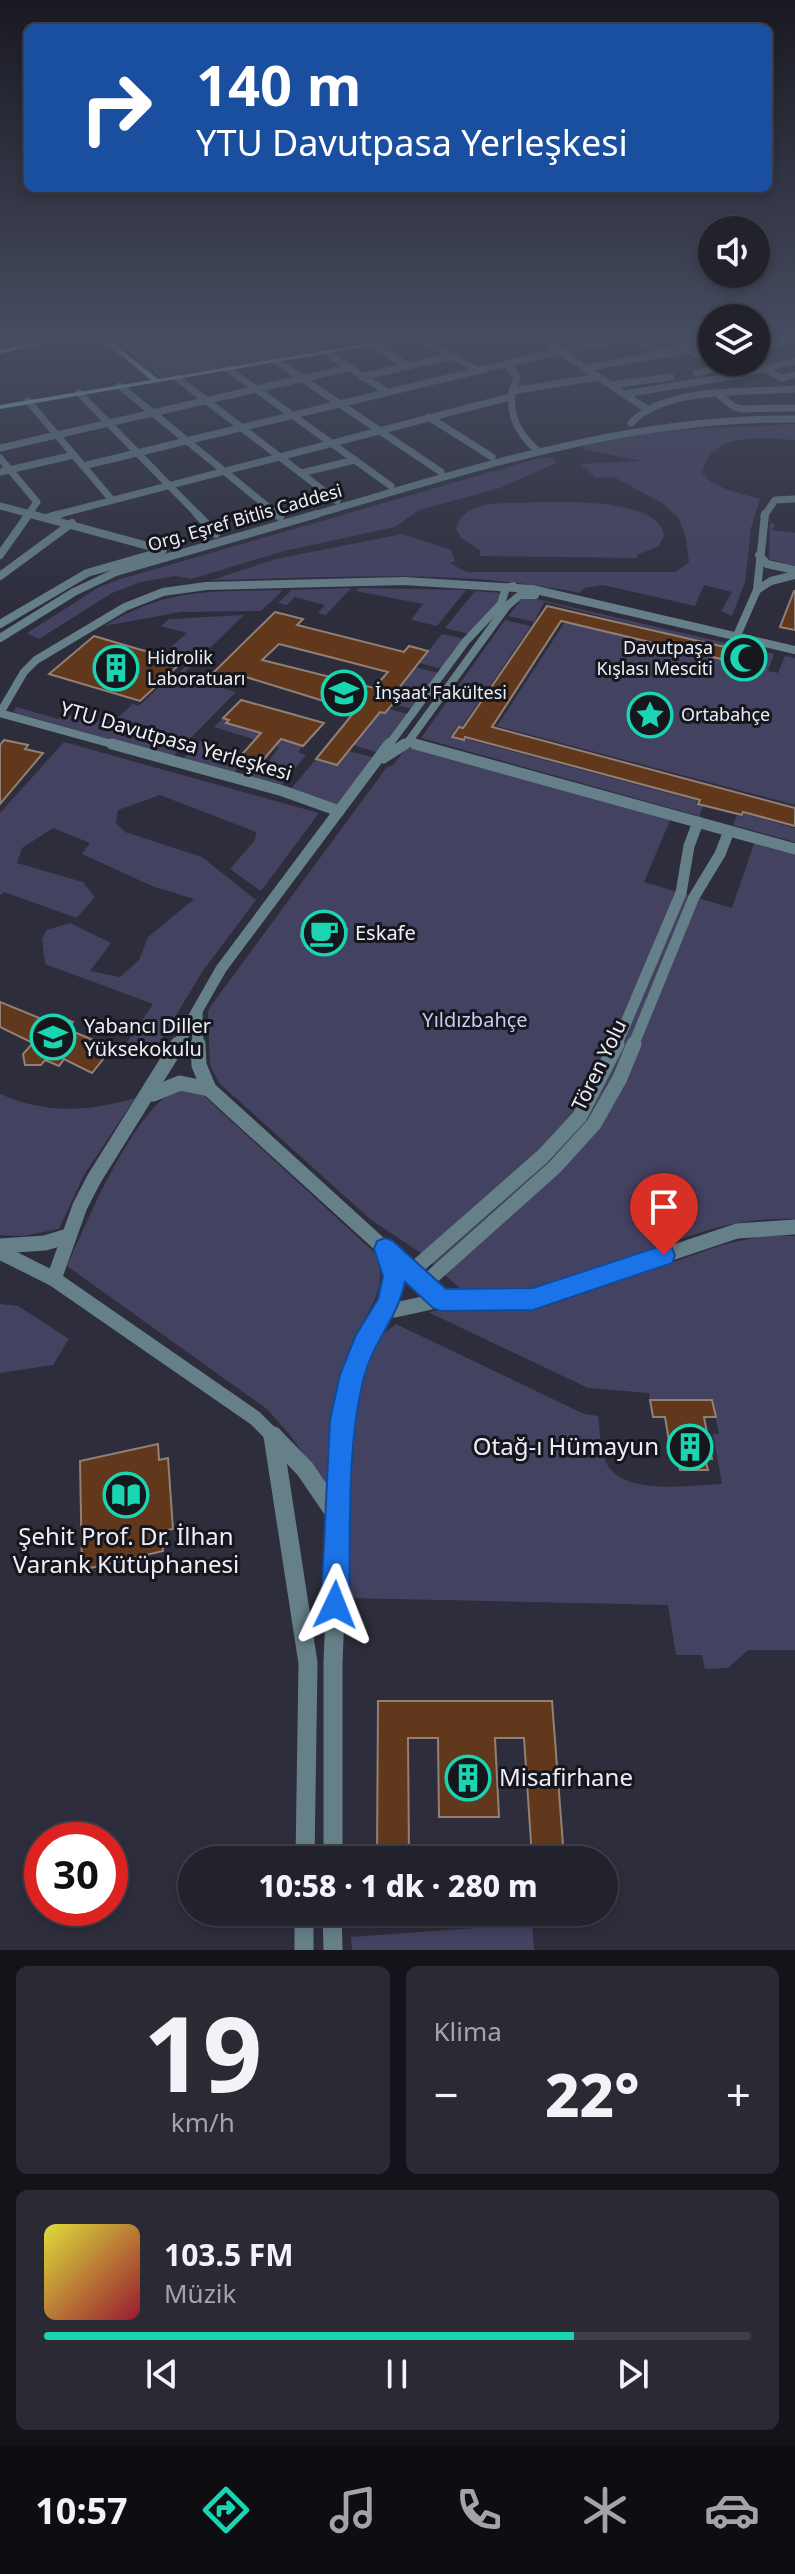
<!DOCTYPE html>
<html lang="tr">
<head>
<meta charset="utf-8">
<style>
	body { margin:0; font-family:"Noto Sans",sans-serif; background:#2a2a35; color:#f1f3f6; height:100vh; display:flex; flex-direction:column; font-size:30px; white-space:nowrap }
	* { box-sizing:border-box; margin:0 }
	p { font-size:26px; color:#a2a4aa }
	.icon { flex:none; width:44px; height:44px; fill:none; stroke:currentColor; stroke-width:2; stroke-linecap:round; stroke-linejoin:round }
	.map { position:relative; height:1950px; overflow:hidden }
	.drawer { display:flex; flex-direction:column; gap:16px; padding:16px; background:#131319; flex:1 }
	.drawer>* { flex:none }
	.hud { position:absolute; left:24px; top:24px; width:748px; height:168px; border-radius:12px; box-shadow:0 4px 12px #0003,0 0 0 2px #3f3f49; background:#1a4fa0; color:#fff; overflow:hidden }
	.fabs { position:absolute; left:698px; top:216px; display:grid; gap:16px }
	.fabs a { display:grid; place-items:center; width:72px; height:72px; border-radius:50%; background:#22222d; box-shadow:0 4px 12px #0003,0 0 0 2px #3f3f49; font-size:40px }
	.speed { position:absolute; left:24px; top:1822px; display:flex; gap:16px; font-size:40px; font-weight:700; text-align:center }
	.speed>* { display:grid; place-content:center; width:104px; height:104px; border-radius:50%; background:#22222d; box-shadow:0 4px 12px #0003,0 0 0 2px #3f3f49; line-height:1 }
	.speed .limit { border:12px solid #d22; background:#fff; color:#111 }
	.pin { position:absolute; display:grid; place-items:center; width:68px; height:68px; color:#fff; margin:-82px -34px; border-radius:50% 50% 50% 0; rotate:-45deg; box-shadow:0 0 8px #0007 }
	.pin .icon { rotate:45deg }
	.me { position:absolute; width:88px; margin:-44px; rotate:2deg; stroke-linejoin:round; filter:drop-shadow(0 0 6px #0008) }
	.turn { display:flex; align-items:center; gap:28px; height:168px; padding:0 40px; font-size:36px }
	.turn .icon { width:104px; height:104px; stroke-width:2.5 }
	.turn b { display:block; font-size:56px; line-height:68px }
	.big { font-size:60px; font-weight:800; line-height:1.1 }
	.drawer .widget { flex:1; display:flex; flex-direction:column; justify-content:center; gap:12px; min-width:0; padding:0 28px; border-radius:12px; background:#2a2a35 }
	.drawer .dial { align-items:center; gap:0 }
	.dial b { font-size:104px; line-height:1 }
	.song { display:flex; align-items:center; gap:24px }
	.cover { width:96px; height:96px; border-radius:12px; background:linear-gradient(135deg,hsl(60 70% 55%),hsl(350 70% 35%)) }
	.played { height:8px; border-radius:4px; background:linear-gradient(90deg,#19d5b2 75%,#3f3f49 75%) }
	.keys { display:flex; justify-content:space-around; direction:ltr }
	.heat { display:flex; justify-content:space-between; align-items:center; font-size:44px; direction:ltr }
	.drawer .tiles { flex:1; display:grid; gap:16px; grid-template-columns:1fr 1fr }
	.widget:last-child { grid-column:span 2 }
	.trip { position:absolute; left:178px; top:1846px; width:440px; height:80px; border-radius:40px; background:#22222d; box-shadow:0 4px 12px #0003,0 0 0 2px #3f3f49; font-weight:800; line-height:80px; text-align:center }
	.menu { display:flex; height:128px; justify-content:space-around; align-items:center; background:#0e0e12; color:#a2a4aa }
	.menu .icon { width:56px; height:56px }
	.menu .active { color:#19d5b2 }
	.menu b { font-size:36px; color:#f1f3f6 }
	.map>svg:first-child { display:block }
</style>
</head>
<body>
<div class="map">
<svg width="795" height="1950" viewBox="0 0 795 1950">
	<rect width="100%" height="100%" fill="#2d2d3c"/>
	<g fill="#444261">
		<polygon points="113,339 308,339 322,352 160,377"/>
		<path d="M795 424V440C762 438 710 431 702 473L711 482 728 490 760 499 751 528 745 582 732 616 721 611 732 592 704 585 695 606 603 585 584 588 580 593C460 568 334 578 212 580L276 559 402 534 451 550 455 562 449 563 467 572H676L689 562 686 538 678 517 662 503 614 477 596 478 580 464 642 461 582 449V446L667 430Z"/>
		<polygon points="543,457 554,459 556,463 500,488 419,510 395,527 284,551 191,579 175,576 141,582 112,593 39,639 27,633 99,587 121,579"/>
		<path d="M506 503C537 503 660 493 664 536L659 546 637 555V558L480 556V550L461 538 456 528C463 506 486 504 506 503Z"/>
		<polygon points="770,523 775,524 772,530 795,533 795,566 769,559"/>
		<polygon points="351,588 326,615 318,613 325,605 295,597 287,605 278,603 292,590"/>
		<polygon points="359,588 466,590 437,626 411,620 423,604 356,591"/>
		<path d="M283 590 261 611 181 612 104 626C169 587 211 592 283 590Z"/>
		<polygon points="475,591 502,593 499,604 469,634 445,628"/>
		<polygon points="532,598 774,654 768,671 778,673 785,656 795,658 795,805 497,726 565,622 730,661 736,650 544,602 534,622 508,616 522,599"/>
		<polygon points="244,615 184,673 180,672 196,656 170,648 187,633 161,626 169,619"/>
		<polygon points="505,620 531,626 462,726 458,726 450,737 464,741 466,739 697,801 696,804 703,806 699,816 421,738"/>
		<polygon points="442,634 465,639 442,669 419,663"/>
		<polygon points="415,667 439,673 412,709 393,704 396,699 391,698"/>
		<polygon points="173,674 236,692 172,757 13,712 17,707 58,719 64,714 95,724 101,719 113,722 133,704 139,706"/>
		<polygon points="389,709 408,714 379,753 353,745 380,712 385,713"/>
		<polygon points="223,718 229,720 227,723 261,733 264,730 269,736 303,746 298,752 306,755 280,787 240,776 247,768 261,772 279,747 214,727"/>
		<polygon points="202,740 236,751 227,762 240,766 233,774 182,760"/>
		<polygon points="64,742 319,813 261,891 230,869 255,840 256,832 160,795 118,810 116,823 125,832 202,857 256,900 202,972 157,1047 126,1044 153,1004 45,964 42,939 47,930 70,923 111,943 90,971 120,977 139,960 148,937 194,899 152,886 82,854 90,843 53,828 22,848 17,863 83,882 95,897 77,918 4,892 0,895 0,813"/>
		<path d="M408 746 671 818 644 882 732 908 755 841 795 852V1219C700 1214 621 1273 531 1290 509 1294 485 1291 463 1291L419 1252 370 1219 219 1083 210 1065 208 1012 210 1007 387 767 392 766Z"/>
		<polygon points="349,751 375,758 338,808 290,790 316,759 337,765"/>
		<polygon points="745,814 795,828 795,842 733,825 737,815 743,817"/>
		<path d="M178 1090 202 1094 376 1254C387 1286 374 1301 359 1329 351 1342 345 1360 341 1375 331 1412 331 1449 327 1486L289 1434 267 1409 67 1266C86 1224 135 1105 178 1090Z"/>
		<path d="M0 1094C46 1114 87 1112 135 1098L84 1175 59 1229 23 1236 0 1235Z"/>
		<path d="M761 1236H795V1650H748L728 1668 705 1669 702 1655H676L668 1605 349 1598C350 1538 344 1387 377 1341 382 1334 390 1329 396 1324L584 1414 598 1416C600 1430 600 1447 605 1460 619 1497 690 1485 722 1484L713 1434H719L712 1400H650L649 1393 588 1388 428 1312C467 1304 509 1314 548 1306L722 1245Z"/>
		<polygon points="0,1304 18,1306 69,1339 53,1365 0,1373"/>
		<polygon points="532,1924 534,1950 352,1950 351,1937"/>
	</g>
	<g fill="#61381b" stroke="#928076" stroke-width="2" fill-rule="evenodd">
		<polygon points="794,591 795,591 795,630 780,627"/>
		<polygon points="547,606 755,654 751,666 561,621 492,727 795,808 795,826 743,812 742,815 698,804 700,800 465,737 464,740 452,737 459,727 463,728"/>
		<path d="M275 612 303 619 297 625 404 652 409 646 428 651 391 698 397 699 385 713 380 712 337 765 316 759 356 710 343 702 340 706 246 677 236 687 207 679ZM279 644 322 655 388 672 374 688 262 660Z"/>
		<polygon points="94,636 138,649 183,661 140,701 49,674"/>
		<polygon points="241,700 281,711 324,723 303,746 281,739 258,766 237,760 261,733 226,723 229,720 223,718"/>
		<polygon points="4,740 28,745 25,749 43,753 0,804 0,745"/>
		<polygon points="330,917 347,929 345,940 329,951 308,947 301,937 303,927 315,918"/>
		<polygon points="0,1002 54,1024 60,1017 73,1022 67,1029 112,1048 92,1073 64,1059 59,1066 45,1060 41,1065 25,1065 23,1054 33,1043 0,1027"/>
		<polygon points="650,1400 712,1400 716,1417 704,1417 712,1459 705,1459 708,1470 680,1470 678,1459 672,1459 665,1417 653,1417"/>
		<polygon points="158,1444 159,1460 168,1458 173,1529 162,1531 163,1551 82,1570 80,1461"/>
		<polygon points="378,1701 552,1701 564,1858 532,1857 524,1738 495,1738 499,1817 439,1817 438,1738 408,1738 409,1857 377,1857"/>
	</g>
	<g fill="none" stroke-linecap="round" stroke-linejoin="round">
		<g stroke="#668089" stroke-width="7">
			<polyline points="422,339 477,370"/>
			<polyline points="542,339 645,408"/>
			<polyline points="638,339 663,354"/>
			<polyline points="671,339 697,355 712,357"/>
			<polyline points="681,345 712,340"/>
			<polyline points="375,346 408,366"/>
			<polyline points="756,348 795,339"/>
			<polyline points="328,354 387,392"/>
			<polyline points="276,361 441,472"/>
			<path d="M507 363 517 378C504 405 515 432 538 451"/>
			<polyline points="585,368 688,350"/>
			<polyline points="763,368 782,378 795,375"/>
			<polyline points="228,369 391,486"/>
			<polyline points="697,373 738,363"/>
			<polyline points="362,377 451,356"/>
			<polyline points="177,378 337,501"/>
			<polyline points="611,385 671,377"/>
			<polyline points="120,386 279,516"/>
			<polyline points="512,391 598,377"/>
			<polyline points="79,393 199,516"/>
			<polyline points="624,394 734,376 795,361"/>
			<polyline points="718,394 734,407 742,409 795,408"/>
			<polyline points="28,401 112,500"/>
			<polyline points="429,417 492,457"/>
			<path d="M631 423C666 386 747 393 795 389"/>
			<polyline points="0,448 348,368"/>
			<polyline points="0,458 37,502 27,516"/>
			<polyline points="83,466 559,351 624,339"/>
			<polyline points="0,472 74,455"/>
			<polyline points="301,473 355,460"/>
			<polyline points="0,506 38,516"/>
			<polyline points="52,516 510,397"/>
			<path d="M310 516C470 470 627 417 795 419"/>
			<polyline points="764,516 775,500 795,499"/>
		</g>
		<g stroke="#668089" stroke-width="8">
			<polyline points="30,514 163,550"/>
			<polyline points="197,514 216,534"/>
			<polyline points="276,514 280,517"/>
			<polyline points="49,517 60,514"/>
			<polyline points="0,555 29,514"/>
			<polyline points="759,555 767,564 795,570"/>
			<polyline points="0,576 72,523"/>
			<polyline points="757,590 771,581 795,575"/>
			<polyline points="0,624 87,573 160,552"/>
			<polyline points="0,638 74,592 116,572 317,514"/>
			<polyline points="735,640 757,590 765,514"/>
			<polyline points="0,713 24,672 36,660 125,607 163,592 206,586 404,581 532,589 795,650"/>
			<polyline points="0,713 119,746"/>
			<polyline points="408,742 422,746"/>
			<polyline points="388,746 466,641 501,604 506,588 513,586"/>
			<polyline points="402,746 408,742 507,606 520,595 535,595"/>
		</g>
		<g stroke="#668089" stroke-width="11">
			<polyline points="112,744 283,791 339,811"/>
			<polyline points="415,744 795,849"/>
			<polyline points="383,758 405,744"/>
			<polyline points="197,1012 198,1046"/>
			<polyline points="177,1046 221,969 389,744"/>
			<polyline points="616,1046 681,893 689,846 698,822"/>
			<polyline points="633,1046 694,897 720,854 729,831"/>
		</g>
		<g stroke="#668089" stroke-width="15">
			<polyline points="198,1044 199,1065 209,1089 441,1300"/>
			<polyline points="153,1094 180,1083 209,1089"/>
			<polyline points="0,1246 45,1243 68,1236"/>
			<polyline points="0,1252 54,1279 255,1418 275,1438"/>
			<polyline points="411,1272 543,1156 580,1116 617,1044"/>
			<polyline points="54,1279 80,1206 94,1179 178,1044"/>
			<polyline points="424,1284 555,1167 594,1124 620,1078 634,1044"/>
			<polyline points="395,1310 441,1300 533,1299 737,1231 795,1227"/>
			<polyline points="273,1435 274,1438"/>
			<polyline points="342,1438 352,1375 368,1335 389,1304 395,1276 385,1249"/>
		</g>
		<g stroke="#668089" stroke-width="19">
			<polyline points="273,1436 305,1469 339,1519"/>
			<polyline points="273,1436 308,1663 305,1860"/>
			<polyline points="333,1860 333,1663 342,1436"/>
			<polyline points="304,1912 304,1950"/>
			<polyline points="332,1912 333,1950"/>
		</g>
		<g fill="#9cd2e4" fill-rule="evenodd">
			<polygon points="47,339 60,339 0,354 0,350"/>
			<polygon points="395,339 412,339 0,409 0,405 151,380 105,342 106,339 109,340 158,379"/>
		</g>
	</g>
	<linearGradient id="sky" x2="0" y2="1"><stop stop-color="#191921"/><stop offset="0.55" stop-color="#464c61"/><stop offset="1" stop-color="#464c61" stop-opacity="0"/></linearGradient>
	<rect width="795" height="612" fill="url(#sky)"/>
	<path fill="#1a73e8" stroke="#114b97" stroke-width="2" d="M385 1238 393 1241 446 1289 533 1288 664 1245 672 1248 675 1255 672 1263 533 1310 441 1311 433 1308 405 1282C398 1317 373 1342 364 1377 346 1448 351 1532 349 1605L345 1615 335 1619 325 1615 321 1605 330 1420 340 1375 356 1335 378 1299 383 1276 374 1249 377 1241Z"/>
	<defs>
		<g id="mosque-ring" transform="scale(2.3)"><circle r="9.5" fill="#16161d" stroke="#19d5b2" stroke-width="1.5"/><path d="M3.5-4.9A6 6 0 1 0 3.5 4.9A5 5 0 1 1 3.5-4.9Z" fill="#19d5b2"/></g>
		<g id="building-ring" transform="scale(2.3)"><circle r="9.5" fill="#16161d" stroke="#19d5b2" stroke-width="1.5"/><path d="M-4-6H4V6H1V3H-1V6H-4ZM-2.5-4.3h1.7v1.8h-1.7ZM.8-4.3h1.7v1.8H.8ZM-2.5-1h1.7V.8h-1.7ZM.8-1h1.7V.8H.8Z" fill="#19d5b2"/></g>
		<g id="university-ring" transform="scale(2.3)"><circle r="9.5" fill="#16161d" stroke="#19d5b2" stroke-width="1.5"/><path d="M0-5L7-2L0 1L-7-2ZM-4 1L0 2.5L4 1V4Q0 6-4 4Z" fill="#19d5b2"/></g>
		<g id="sight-ring" transform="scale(2.3)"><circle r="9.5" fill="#16161d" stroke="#19d5b2" stroke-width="1.5"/><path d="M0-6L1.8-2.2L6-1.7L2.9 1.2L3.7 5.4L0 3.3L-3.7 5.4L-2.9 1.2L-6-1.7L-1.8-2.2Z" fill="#19d5b2"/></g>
		<g id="cafe-ring" transform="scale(2.3)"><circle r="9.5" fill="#16161d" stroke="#19d5b2" stroke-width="1.5"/><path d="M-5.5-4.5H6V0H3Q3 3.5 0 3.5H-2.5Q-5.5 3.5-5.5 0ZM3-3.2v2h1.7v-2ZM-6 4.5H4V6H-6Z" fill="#19d5b2"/></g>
		<g id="library-ring" transform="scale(2.3)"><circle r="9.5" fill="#16161d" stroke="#19d5b2" stroke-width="1.5"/><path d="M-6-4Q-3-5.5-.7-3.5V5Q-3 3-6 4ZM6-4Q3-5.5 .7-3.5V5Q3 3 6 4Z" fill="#19d5b2"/></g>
	</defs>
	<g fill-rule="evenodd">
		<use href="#mosque-ring" x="744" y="658"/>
		<use href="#building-ring" x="116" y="668"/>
		<use href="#university-ring" x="344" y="693"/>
		<use href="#sight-ring" x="650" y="715"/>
		<use href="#cafe-ring" x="324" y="933"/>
		<use href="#university-ring" x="53" y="1037"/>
		<use href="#building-ring" x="690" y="1447"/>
		<use href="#library-ring" x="126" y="1495"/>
		<use href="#building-ring" x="468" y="1778"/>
	</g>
	<g text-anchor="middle" stroke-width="6" stroke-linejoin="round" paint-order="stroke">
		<g font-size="18" fill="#eeeef8" stroke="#16161d">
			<text transform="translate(245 518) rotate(-16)" y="6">Org. Eşref Bitlis Caddesi</text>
		</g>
		<g font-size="18" fill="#eeeef8" stroke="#16161d" text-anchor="start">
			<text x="713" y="654" text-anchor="end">Davutpaşa<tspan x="713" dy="21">Kışlası Mesciti</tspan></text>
			<text x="147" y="664">Hidrolik<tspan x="147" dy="21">Laboratuarı</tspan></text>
			<text x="375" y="699">İnşaat Fakültesi</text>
			<text x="681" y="721">Ortabahçe</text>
		</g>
		<g font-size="20" fill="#eeeef8" stroke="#16161d">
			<text transform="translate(176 741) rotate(16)" y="7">YTU Davutpasa Yerleşkesi</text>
			<text transform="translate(599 1065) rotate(-64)" y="7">Tören Yolu</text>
		</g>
		<g font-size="20" fill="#eeeef8" stroke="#16161d" text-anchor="start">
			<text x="355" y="940">Eskafe</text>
			<text x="84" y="1033">Yabancı Diller<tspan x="84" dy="23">Yüksekokulu</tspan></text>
		</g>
		<g font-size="20" fill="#cbc9f6" stroke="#16161d">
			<text x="475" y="1027">Yıldızbahçe</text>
		</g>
		<g font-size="24" fill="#eeeef8" stroke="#16161d" text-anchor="end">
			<text x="659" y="1455">Otağ-ı Hümayun</text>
			<text x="126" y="1545" text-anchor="middle">Şehit Prof. Dr. İlhan<tspan x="126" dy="28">Varank Kütüphanesi</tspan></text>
			<text x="499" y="1786" text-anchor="start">Misafirhane</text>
		</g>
	</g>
</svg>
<div class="fabs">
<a><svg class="icon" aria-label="sound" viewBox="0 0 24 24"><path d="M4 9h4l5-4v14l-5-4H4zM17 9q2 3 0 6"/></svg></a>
<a><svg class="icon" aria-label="layers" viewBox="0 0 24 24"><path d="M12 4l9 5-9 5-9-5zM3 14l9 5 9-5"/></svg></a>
</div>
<div class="speed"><div class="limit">30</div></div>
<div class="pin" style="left:664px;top:1255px;background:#d93025"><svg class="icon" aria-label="arrive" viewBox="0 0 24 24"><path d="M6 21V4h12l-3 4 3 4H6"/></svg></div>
<svg class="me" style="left:335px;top:1605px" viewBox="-20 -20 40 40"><path d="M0-17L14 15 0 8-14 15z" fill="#1a73e8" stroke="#fff" stroke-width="4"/></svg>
<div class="trip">10:58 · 1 dk · 280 m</div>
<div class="hud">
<div class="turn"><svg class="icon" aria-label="right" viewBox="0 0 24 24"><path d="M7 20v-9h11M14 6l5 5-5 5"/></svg><div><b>140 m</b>YTU Davutpasa Yerleşkesi</div></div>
</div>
</div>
<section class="drawer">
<div class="tiles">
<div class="widget dial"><b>19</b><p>km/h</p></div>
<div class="widget"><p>Klima</p>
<div class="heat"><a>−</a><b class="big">22°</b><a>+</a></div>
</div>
<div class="widget">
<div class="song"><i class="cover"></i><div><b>103.5 FM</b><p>Müzik</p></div></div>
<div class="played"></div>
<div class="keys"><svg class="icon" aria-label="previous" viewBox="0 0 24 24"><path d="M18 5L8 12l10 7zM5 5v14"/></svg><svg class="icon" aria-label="pause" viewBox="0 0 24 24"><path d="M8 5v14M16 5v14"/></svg><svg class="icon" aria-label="next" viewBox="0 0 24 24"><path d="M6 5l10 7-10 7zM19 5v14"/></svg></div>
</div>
</div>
</section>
<nav class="menu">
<b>10:57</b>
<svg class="icon active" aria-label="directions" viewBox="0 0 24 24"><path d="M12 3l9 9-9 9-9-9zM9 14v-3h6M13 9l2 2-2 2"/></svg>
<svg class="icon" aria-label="music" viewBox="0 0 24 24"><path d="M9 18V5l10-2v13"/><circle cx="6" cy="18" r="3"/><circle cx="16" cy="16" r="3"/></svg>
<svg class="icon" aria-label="phone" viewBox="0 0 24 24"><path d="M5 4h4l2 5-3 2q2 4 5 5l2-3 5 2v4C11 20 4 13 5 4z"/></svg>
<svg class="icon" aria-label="climate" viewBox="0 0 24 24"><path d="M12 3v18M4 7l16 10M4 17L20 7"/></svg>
<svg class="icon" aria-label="car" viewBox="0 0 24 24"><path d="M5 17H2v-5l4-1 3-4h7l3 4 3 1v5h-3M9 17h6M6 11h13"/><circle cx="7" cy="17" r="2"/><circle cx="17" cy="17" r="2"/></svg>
</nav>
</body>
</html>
